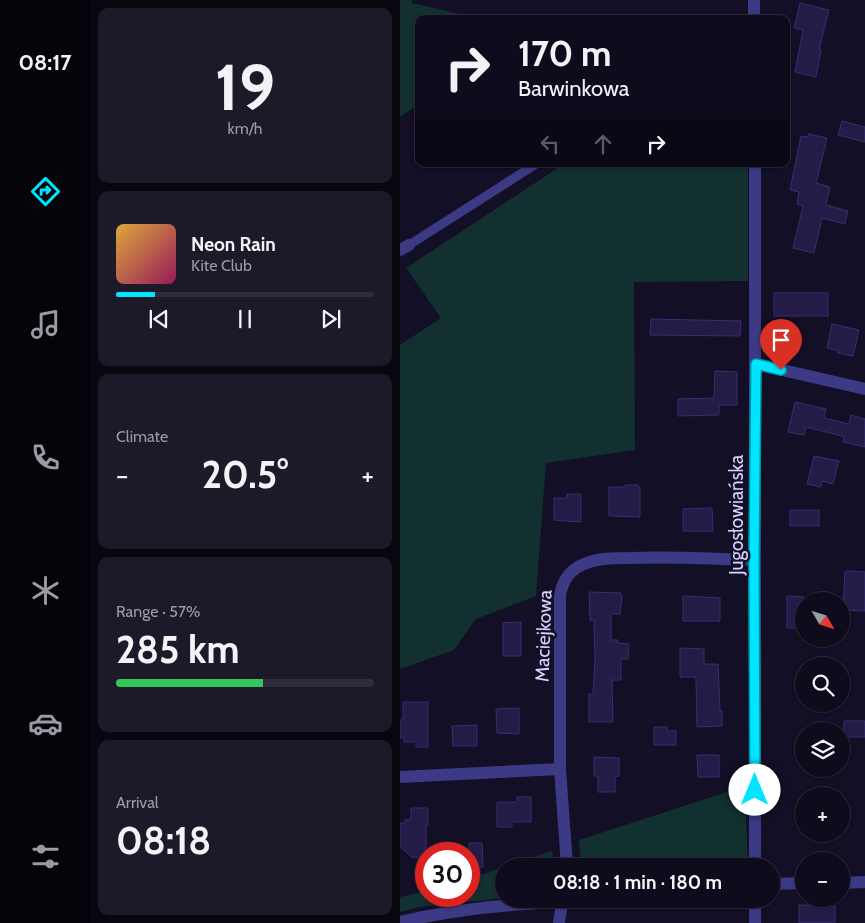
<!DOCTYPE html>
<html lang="en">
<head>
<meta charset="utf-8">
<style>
	body { margin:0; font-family:Cabin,sans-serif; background:#1c1929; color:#f1f3f6; height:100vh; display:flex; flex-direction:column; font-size:19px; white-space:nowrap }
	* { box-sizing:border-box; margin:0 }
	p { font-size:16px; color:#9b9ba3 }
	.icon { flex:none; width:28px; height:28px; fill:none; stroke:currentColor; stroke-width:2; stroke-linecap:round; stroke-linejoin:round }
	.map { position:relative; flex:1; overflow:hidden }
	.sheet { display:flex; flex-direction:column; gap:8px; padding:8px; background:#08060f; width:310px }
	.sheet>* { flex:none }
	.top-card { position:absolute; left:15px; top:15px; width:375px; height:152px; border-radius:10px; box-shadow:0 1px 4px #0004,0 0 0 1px #2e2b3b; background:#0e0b1c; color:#f1f3f6; overflow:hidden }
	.needle { width:32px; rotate:129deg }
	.fabs { position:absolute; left:395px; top:592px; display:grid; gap:10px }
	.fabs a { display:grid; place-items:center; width:55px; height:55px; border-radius:50%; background:#0e0b1c; box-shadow:0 1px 4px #0004,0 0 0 1px #2e2b3b; font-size:25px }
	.speed { position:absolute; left:15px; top:842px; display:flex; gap:10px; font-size:25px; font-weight:700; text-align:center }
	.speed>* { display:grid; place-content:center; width:65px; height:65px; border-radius:50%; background:#0e0b1c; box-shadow:0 1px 4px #0004,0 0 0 1px #2e2b3b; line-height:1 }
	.speed .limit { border:8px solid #d22; background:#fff; color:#111 }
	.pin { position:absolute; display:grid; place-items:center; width:42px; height:42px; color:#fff; margin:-51px -21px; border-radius:50% 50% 50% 0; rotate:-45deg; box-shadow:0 0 5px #0007 }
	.pin .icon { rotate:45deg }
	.me { position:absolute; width:55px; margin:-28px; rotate:0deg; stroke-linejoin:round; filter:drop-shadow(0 0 4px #0008) }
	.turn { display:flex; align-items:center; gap:18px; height:105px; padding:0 20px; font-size:22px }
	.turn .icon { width:65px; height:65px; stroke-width:2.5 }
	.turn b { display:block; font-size:35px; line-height:42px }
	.lanes { display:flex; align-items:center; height:48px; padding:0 20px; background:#0003; justify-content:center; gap:25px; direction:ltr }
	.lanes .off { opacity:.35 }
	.big { font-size:38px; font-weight:700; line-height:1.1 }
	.sheet .tile { flex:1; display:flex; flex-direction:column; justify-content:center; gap:8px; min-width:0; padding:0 18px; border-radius:10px; background:#1c1929 }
	.sheet .dial { align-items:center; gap:0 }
	.dial b { font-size:65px; line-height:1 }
	.song { display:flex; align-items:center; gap:15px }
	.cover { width:60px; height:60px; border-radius:8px; background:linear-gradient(135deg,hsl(40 70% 55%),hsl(330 70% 35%)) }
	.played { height:5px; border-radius:2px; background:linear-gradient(90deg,#00e5ff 15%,#2e2b3b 15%) }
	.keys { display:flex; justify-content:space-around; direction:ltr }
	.heat { display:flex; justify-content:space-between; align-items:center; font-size:28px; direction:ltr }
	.charge { height:8px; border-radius:4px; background:linear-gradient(90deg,#34c759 57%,#2e2b3b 0) }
	.trip { position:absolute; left:95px; top:858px; width:285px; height:50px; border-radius:25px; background:#0e0b1c; box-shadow:0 1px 4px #0004,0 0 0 1px #2e2b3b; font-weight:700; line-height:50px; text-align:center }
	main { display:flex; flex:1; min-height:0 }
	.menu { display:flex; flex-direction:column; width:90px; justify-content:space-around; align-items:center; background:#06040b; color:#9b9ba3 }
	.menu .icon { width:35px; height:35px }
	.menu .active { color:#00e5ff }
	.menu b { font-size:22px; color:#f1f3f6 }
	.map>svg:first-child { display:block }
</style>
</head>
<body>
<main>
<nav class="menu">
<b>08:17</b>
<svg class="icon active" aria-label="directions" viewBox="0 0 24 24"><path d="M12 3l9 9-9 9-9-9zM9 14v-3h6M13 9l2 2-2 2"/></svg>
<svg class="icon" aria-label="music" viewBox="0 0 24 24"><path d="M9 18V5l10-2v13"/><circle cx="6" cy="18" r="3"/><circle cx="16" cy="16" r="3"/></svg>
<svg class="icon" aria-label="phone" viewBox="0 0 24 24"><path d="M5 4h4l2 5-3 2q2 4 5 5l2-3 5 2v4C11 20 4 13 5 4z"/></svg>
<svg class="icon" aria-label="climate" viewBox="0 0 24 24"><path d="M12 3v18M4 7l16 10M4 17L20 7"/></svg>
<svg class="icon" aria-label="car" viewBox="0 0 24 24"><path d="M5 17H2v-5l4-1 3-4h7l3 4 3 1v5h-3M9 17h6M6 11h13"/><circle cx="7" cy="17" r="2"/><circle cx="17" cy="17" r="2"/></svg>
<svg class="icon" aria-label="filters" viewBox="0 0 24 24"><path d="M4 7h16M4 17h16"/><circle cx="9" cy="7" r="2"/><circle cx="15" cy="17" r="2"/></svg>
</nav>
<section class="sheet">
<div class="tile dial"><b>19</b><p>km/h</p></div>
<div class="tile">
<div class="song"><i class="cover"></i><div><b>Neon Rain</b><p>Kite Club</p></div></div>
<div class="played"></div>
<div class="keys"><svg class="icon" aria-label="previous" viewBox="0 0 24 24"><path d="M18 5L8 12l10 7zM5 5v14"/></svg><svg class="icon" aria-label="pause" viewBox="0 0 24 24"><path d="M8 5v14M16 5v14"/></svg><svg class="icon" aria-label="next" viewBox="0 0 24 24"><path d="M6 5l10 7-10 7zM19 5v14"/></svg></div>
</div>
<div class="tile"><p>Climate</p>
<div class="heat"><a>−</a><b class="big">20.5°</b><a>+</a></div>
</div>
<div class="tile"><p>Range · 57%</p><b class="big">285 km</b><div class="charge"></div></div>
<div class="tile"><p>Arrival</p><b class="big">08:18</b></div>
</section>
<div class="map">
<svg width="465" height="923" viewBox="0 0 465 923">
	<rect width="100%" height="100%" fill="#130f26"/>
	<g fill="#12302f">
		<polygon points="0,0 12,0 12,3 73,17 70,19 19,19 19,104 0,117"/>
		<polygon points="164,164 348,164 348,281 234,282 235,450 146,463 136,596 76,619 54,650 0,669 0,345 41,318 6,268"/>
		<polygon points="345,788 348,866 181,866 179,840 333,790"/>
		<polygon points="152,851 156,866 106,866"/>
		<polygon points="104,867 104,898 20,907 0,912 0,897 26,891 26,896 69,896 69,879"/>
	</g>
	<g fill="#241b47" stroke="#3b2d73">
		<polygon points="400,3 429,10 419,50 421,50 416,77 395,72 403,30 394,28"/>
		<polygon points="442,121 465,127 465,142 438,135"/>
		<polygon points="409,134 427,138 416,183 430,187 426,205 448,211 445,224 422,218 414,253 393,248 403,206 397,204 399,192 390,190 401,136 408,137"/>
		<rect x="374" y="293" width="54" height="23"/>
		<polygon points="251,319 341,321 340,336 250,335"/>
		<polygon points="432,324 459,330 453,356 438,353 438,351 427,348"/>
		<polygon points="315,371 337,372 337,405 319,405 319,415 278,416 278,399 314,398"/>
		<polygon points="395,402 426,409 424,418 449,424 451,415 465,419 465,447 443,442 444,437 442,436 406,427 404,435 388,432"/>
		<polygon points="414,456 439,461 433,484 422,481 421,487 407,484"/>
		<polygon points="225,485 238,485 238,487 240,487 240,517 209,516 209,487 225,487"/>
		<polygon points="167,494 181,494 181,522 154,520 154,498 167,498"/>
		<polygon points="312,508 313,531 283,531 283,509"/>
		<rect x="390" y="510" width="29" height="16"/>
		<polygon points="445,571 465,572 465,611 443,610"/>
		<polygon points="189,592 221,593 221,597 222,597 220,614 211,614 211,640 218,640 218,643 229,644 228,659 221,659 221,680 212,680 213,722 189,722 189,694 193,694 195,661 194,620 190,620"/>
		<polygon points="283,596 320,598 320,621 283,621"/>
		<polygon points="387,596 404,597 403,628 387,628"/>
		<polygon points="121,622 121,656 103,656 103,623"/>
		<polygon points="280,648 304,649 304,664 318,664 320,711 322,711 322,726 297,727 296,677 280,677"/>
		<polygon points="3,702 28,702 28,747 16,747 16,742 4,742 4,737 0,738 0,720 3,720"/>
		<polygon points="119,708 119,734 97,733 96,709"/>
		<polygon points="444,721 465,721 465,737 443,737"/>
		<polygon points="77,725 77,746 53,746 52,726"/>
		<polygon points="254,727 267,727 267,731 276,731 276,745 254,745"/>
		<polygon points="297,755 319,755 319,777 298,777"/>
		<polygon points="194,757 219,758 219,776 215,777 215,792 198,792 198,776 194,776"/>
		<polygon points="117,797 131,797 131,822 112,822 112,827 97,827 97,802 117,802"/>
		<polygon points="11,808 28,808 28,825 26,825 26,849 19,858 12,857 0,847 0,823 5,823 5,820 11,819"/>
		<polygon points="69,843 82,843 83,867 69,868"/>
		<polygon points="399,905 435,906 435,923 399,923"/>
	</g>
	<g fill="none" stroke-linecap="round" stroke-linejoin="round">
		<polyline stroke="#3d3a85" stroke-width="9" points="9,245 136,164"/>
		<g stroke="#3d3a85" stroke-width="12">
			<polyline points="354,0 354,19"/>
			<polyline points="355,164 355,866"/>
			<polyline points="0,250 9,245"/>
			<polyline points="356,364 465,389"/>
			<polyline points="0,777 160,769"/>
			<path d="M167 866 160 769V596C162 582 169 570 184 564 198 558 214 558 230 558 271 556 312 559 354 560"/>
			<polyline points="441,883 465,882"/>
			<polyline points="371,884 404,883"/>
			<polyline points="355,899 355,923"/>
			<path d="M0 922C72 905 146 902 219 899"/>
			<polyline points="159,923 161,909 164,899"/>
		</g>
	</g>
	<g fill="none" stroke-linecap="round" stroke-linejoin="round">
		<g stroke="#0095a6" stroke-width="12">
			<polyline id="route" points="355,790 354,560 356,364 381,370"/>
		</g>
		<use href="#route" stroke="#00e5ff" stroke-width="9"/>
	</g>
	<g text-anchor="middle" stroke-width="5" stroke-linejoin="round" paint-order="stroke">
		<g font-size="19" fill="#d9d4ff" stroke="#130f26">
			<text transform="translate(336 515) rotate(-90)" y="7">Jugosłowiańska</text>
			<text transform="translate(143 636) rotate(-88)" y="7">Maciejkowa</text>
		</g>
	</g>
</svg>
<div class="fabs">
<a><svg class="needle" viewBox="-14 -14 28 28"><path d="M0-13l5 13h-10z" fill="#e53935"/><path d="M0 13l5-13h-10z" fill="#9b9ba3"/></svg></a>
<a><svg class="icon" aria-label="search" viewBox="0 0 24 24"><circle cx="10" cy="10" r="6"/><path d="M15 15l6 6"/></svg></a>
<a><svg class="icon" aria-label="layers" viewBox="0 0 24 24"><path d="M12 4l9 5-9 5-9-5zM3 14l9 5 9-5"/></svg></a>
<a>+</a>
<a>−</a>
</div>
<div class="speed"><div class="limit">30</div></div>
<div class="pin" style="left:381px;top:370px;background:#d93025"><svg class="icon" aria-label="arrive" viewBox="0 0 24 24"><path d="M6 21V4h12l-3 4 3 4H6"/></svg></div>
<svg class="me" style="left:355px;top:790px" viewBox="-20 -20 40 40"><circle r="19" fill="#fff"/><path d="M0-13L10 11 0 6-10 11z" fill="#00e5ff"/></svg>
<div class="trip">08:18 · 1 min · 180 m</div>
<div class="top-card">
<div class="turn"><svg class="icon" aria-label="right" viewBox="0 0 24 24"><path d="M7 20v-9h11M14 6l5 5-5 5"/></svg><div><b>170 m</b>Barwinkowa</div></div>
<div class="lanes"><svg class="icon off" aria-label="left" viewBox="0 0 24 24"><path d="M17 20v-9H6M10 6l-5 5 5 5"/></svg><svg class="icon off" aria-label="ahead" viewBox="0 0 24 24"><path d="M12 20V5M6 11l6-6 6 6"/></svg><svg class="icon" aria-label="right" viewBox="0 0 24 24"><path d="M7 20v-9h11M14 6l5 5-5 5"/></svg></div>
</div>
</div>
</main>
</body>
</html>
